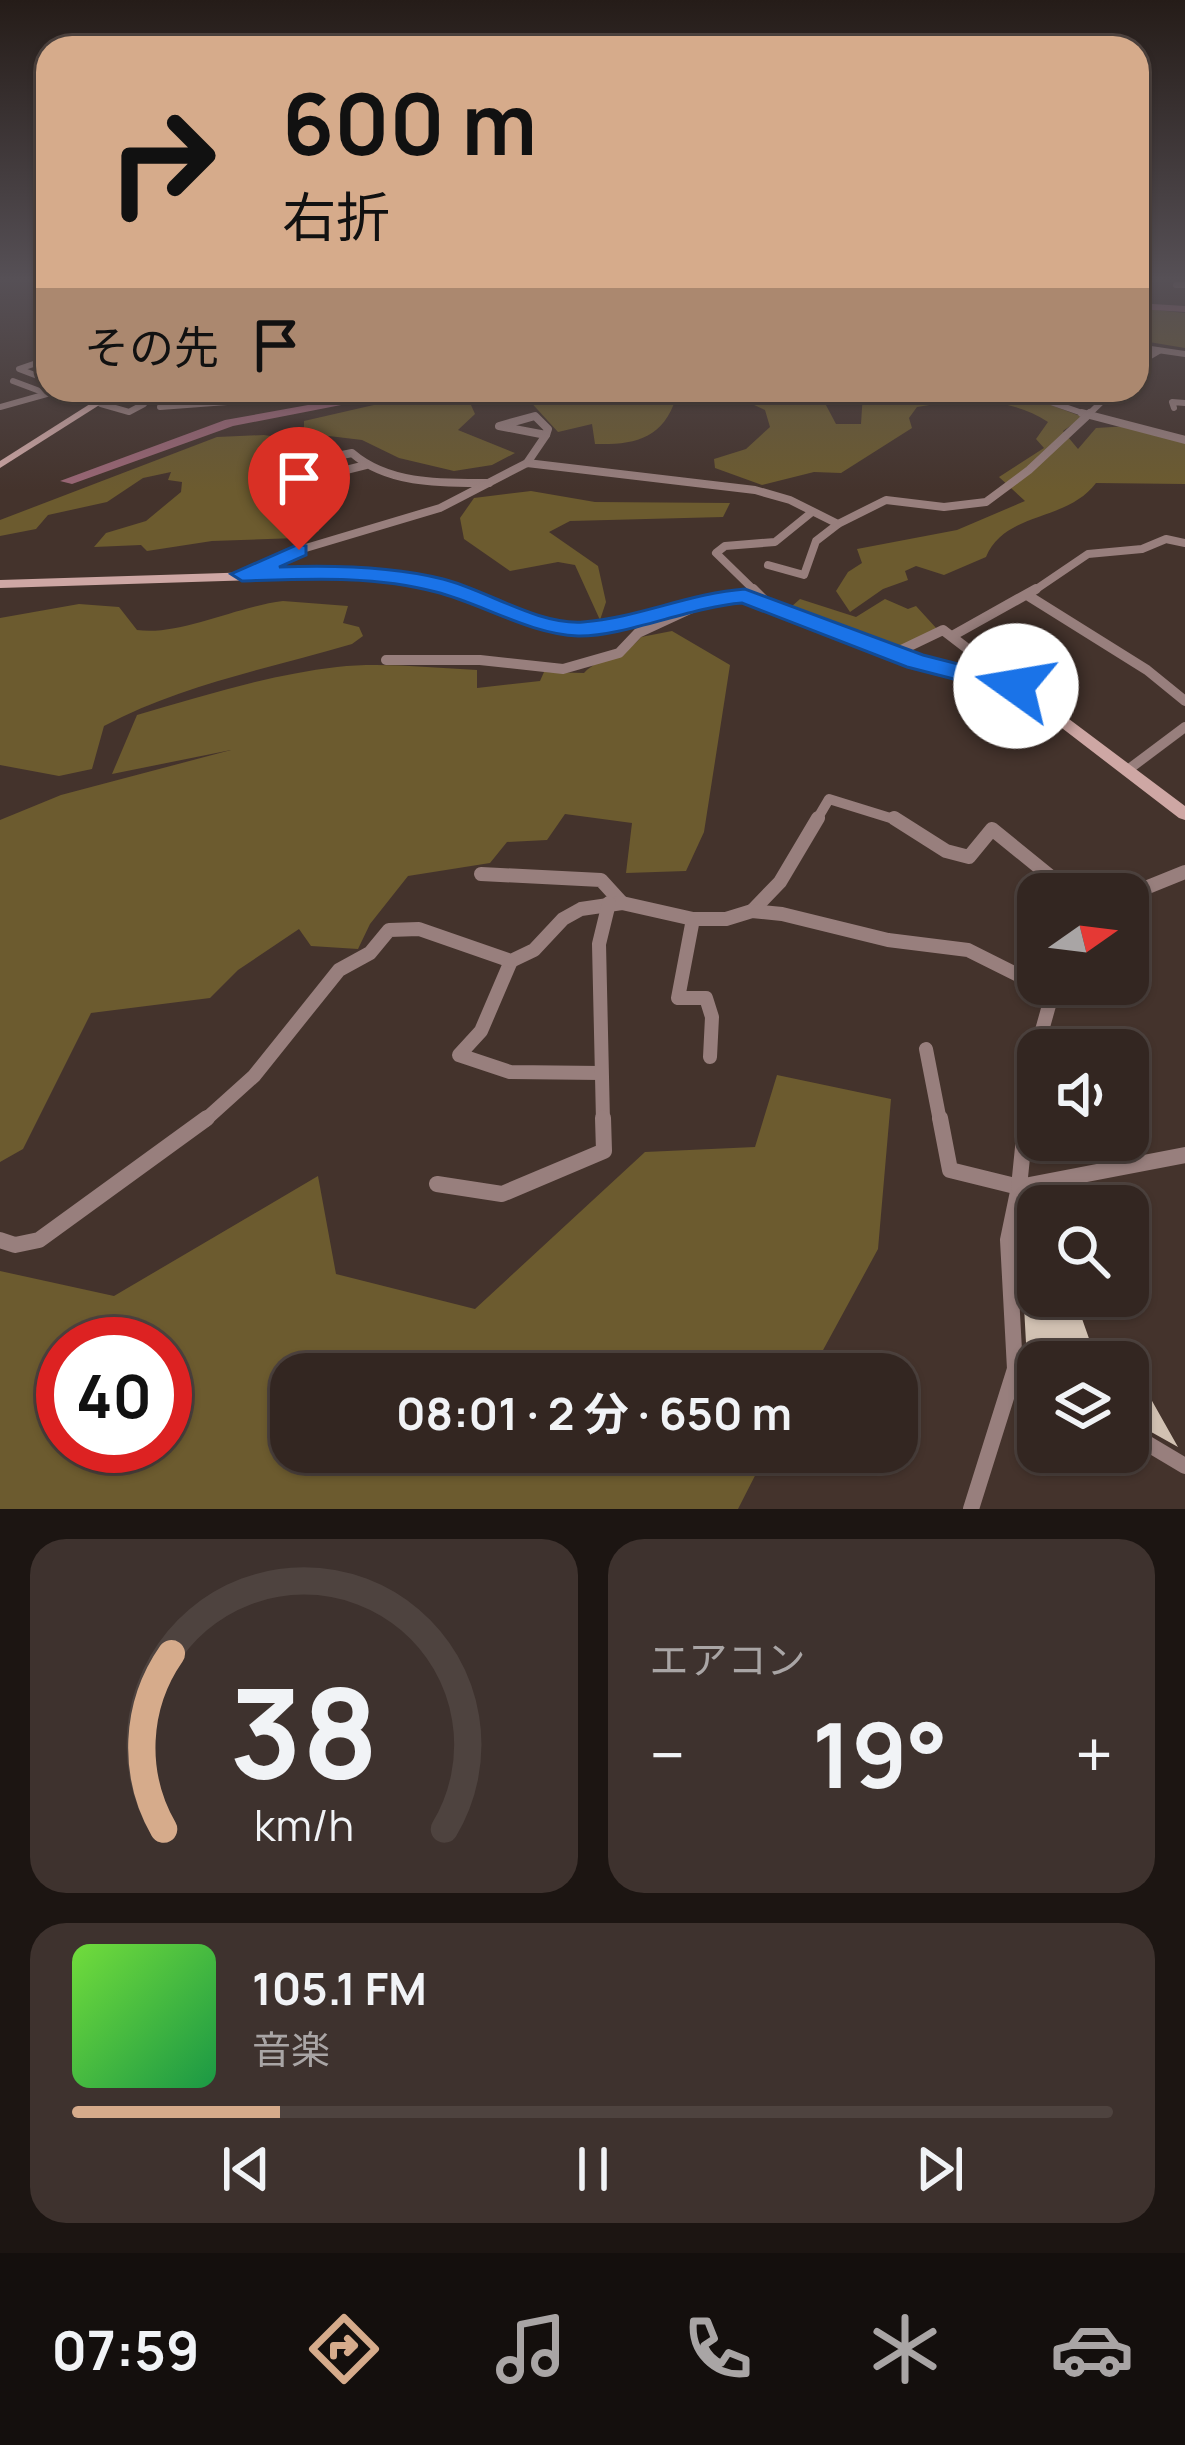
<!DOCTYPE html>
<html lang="ja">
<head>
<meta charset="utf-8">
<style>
	body { margin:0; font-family:Manrope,"Noto Sans JP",sans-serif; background:#3e322e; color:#f1f3f6; height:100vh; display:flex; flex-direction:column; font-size:45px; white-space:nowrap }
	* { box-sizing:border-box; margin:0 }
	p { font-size:39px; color:#a9a5a5 }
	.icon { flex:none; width:66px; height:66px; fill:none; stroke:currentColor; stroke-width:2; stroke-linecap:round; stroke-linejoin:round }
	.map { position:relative; height:1509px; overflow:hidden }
	.panel { display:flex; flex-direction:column; gap:30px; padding:30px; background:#1c1512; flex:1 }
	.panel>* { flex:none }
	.guide { position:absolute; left:36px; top:36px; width:1113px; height:366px; border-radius:36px; box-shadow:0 3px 9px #0004,0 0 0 3px #4e433f; background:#d6ab8b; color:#111; overflow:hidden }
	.needle { width:78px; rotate:76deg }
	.tools { position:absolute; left:1017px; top:873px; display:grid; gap:24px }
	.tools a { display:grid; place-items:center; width:132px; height:132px; border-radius:24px; background:#332621; box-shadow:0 3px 9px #0004,0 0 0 3px #4e433f; font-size:60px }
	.speed { position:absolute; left:36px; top:1317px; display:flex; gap:24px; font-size:60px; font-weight:700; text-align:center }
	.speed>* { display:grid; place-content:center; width:156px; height:156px; border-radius:50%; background:#332621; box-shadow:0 3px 9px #0004,0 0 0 3px #4e433f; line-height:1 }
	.speed .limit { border:18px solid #d22; background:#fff; color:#111 }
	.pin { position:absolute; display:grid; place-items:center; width:102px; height:102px; color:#fff; margin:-123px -51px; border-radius:50% 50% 50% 0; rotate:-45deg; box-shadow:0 0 12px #0007 }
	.pin .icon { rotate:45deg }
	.me { position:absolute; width:132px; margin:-66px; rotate:283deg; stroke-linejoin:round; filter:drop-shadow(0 0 9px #0008) }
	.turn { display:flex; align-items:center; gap:42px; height:252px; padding:0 48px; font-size:54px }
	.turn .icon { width:156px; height:156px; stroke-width:2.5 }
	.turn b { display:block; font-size:84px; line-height:102px }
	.then { display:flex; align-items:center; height:114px; padding:0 48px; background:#0003; gap:24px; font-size:45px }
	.big { font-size:90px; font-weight:700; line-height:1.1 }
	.panel .card { flex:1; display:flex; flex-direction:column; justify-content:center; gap:18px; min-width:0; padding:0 42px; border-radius:36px; background:#3e322e }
	.panel .dial { align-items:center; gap:0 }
	.dial svg { height:312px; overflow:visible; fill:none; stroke:#4e433f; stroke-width:7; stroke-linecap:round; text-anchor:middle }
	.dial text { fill:#f1f3f6; stroke:none }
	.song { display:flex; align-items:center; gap:36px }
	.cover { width:144px; height:144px; border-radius:18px; background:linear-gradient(135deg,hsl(100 70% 55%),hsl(140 70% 35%)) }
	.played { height:12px; border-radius:6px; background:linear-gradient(90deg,#d6ab8b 20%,#4e433f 20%) }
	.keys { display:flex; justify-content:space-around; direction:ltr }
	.heat { display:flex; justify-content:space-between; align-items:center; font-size:66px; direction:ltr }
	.panel .tiles { flex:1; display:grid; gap:30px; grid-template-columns:1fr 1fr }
	.card:last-child { grid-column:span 2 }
	.trip { position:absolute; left:270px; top:1353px; width:648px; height:120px; border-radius:36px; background:#332621; box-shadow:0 3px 9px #0004,0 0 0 3px #4e433f; font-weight:700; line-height:120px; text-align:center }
	.menu { display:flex; height:192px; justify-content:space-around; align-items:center; background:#140f0d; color:#a9a5a5 }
	.menu .icon { width:84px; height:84px }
	.menu .current { color:#d6ab8b }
	.menu b { font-size:54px; color:#f1f3f6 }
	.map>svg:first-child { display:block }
</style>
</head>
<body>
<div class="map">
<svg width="1185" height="1509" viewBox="0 0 1185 1509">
	<rect width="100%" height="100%" fill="#44332c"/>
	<g fill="#6c5b2f" fill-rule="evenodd">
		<polygon points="1137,308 1185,313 1185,348 1137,340"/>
		<path d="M439 390H691L676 398C663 439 634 445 595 444L592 424 558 432 527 398 471 405 475 414 458 430 515 453 492 465 454 471 399 458 362 440 304 433V421Z"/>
		<path d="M721 390H818L836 424H861L863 392 1010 390 1083 417 1063 431 1078 449 1096 428 1129 426 1185 436V484L1096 483C1067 522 1005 511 986 557L944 575 916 566 905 571 908 580 883 589 850 612 836 591 848 572 862 563 857 549 957 530 1025 501 999 477 1044 448 1036 439 1048 422C1008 396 963 399 917 407L909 418 912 428 841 473 814 472 762 485 715 468 714 459 746 449 770 427 765 410Z"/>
		<polygon points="264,435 296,440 290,467 277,477 316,520 319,531 297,538 212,541 147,551 141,545 94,547 106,533 146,521 181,492 182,482 168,480 171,472 143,478 107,502 48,515 36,529 0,536 0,520 217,437"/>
		<polygon points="531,491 595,502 730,503 723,517 570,521 549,532 598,566 606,602 600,620 575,565 558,562 510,571 464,539 460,518 474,498"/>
		<polygon points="800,599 856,617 885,599 908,609 916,606 937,629 899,649 791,607"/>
		<path d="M283 601 348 606 343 623 359 627 363 636 352 644C267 669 183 684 104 726L92 769 59 776 0 765V618L79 604 119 607 137 630C179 636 235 607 283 601Z"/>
		<path d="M672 631 730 665 704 832 686 871 626 873 632 823 565 814 547 840 507 842 490 863 408 876 370 924 358 949 311 946 299 929 238 970 210 998 91 1013 23 1149 0 1162V820L61 795 231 750 112 774 137 715C203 696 268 675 337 667 382 662 431 668 477 670V688L540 681 544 672 584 673C601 655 625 658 641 637Z"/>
		<path d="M777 1075 891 1099 878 1249 810 1374H291V1452H767L738 1509H0V1271L114 1296 318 1176 336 1274 475 1309 645 1152 755 1147ZM63 1344H165V1446H63Z"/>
	</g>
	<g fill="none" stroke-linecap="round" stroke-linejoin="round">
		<g fill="#996674" fill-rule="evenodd">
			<polygon points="1137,303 1185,306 1185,312 1137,309"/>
			<polygon points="391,390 418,390 233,426 72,484 60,481 225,420"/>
		</g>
	</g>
	<polygon fill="#d1c1b2" points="1021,1251 1038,1252 1038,1296 1074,1296 1092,1347 1125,1353 1178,1447 1128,1419 1128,1362 1038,1362 1038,1367 1027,1361"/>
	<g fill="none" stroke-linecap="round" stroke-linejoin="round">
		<g stroke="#987f7d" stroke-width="6">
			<polyline points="1176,285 1185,285"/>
			<polyline points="1137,347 1185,354"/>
			<polyline points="48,359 19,369 48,380"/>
			<polyline points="1137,364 1159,351"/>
			<polyline points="13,381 45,393"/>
			<polyline points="875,390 885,390"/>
			<polyline points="1016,390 1091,416"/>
			<polyline points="229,393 295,390"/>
			<polyline points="101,404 129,412 144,404"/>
			<polyline points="0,407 61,390"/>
			<polyline points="160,407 227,402 231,390"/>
			<polyline points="1174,408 1172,402 1185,403"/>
			<polyline points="1087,416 1114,390"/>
		</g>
		<g stroke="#987f7d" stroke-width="8">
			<polyline points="1082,413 1185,440"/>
			<polygon points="535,416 548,429 546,435 499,426"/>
			<polyline points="527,463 546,435"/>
			<polyline points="297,464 322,476 366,465"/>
			<path d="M284 476 297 464 352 453C389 485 443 483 489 483"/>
			<polyline points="768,565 804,575 816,541 838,524"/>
			<polyline points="241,574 299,550 440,508 527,463 755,490 790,500 838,524 886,500 944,507 986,502 1029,470 1090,413"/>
			<polyline points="756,592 716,553 725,546 775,542 812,512"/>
			<polyline points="1032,592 1088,554 1142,549 1166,539 1185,543"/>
		</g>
		<g stroke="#987f7d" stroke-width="10">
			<polyline points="753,589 765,601"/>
			<polyline points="1027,595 1147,670 1185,701"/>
			<polyline points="952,636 1036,589"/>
			<polyline points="895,653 943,630 1016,686"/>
			<polyline points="386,660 480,660 563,669 619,653 638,633 705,602"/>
			<polyline points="1129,769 1185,727"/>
			<polyline points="816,821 829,799 900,821"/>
		</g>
		<g stroke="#987f7d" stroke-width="14">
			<polyline points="894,818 946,851 969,857 992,829 1072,894"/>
			<polyline points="481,874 601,880 622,903"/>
			<polyline points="1128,895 1185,872"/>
			<polyline points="752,911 780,882 818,818"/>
			<polyline points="693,919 678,998 706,998 712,1017 710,1057"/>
			<polyline points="511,961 481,1031 459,1055 510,1072 601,1073"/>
			<polyline points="926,1049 940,1121"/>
			<polyline points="204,1121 254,1076 339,970 370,953 389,930 419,929 511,961 534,950 563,919 581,909 622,903 693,919 726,919 752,911 782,914 888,940 968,950 1052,992"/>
			<polyline points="603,1121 599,944 609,903"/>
			<polyline points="1026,1121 1032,1066 1055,984"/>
		</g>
		<g stroke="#987f7d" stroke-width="16">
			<polyline points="940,1118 950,1170 1019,1187 1008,1240 1015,1369"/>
			<polyline points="1026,1118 1019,1187 1185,1155"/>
			<polyline points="437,1184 502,1194 604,1151 603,1118"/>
			<polyline points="0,1240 15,1245 39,1240 207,1118"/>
			<polyline points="1128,1432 1185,1466"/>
			<polyline points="971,1509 1015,1369 1038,1381"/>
		</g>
		<g fill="#cea7a4" fill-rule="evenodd">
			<polygon points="112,390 123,390 0,468 0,461"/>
			<polygon points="351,569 437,580 555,621 582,625 714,594 749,593 920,658 1021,683 1185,806 1185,820 1179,818 1011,689 911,664 744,600 714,602 582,633 548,628 435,587 351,577 0,588 0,580"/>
		</g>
	</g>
	<linearGradient id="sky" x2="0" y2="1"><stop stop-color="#251c18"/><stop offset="0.57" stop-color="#565056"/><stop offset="1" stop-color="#565056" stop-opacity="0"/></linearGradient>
	<rect width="1185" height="490" fill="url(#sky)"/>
	<path fill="#1a73e8" stroke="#114b97" stroke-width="3" d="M299 544 306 546V555L279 567C332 565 391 566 443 579 487 590 537 625 583 622 637 618 690 593 745 589L923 655 1025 681 1028 686 1016 695 907 667 742 603C691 607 623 637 578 636 529 634 483 604 436 592 374 575 305 579 242 581L231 574Z"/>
</svg>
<div class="tools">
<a><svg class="needle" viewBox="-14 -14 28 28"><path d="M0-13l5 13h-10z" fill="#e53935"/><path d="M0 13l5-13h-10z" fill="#a9a5a5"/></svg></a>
<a><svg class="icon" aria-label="sound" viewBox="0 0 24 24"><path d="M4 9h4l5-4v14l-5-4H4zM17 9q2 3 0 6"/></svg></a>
<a><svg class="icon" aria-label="search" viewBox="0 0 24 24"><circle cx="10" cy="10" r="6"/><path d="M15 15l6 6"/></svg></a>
<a><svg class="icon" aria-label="layers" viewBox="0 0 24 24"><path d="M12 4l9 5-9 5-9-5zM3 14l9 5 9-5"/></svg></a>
</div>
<div class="speed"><div class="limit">40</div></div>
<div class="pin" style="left:299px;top:550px;background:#d93025"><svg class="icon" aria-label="arrive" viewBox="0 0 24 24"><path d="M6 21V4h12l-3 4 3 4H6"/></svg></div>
<svg class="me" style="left:1016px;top:686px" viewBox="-20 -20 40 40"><circle r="19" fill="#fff"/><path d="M0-13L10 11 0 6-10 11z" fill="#1a73e8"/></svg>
<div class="trip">08:01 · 2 分 · 650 m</div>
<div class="guide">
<div class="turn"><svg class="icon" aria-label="right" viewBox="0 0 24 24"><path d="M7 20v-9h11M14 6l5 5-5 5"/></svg><div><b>600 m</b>右折</div></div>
<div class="then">その先<svg class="icon" aria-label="arrive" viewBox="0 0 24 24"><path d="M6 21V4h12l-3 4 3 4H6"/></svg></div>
</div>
</div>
<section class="panel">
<div class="tiles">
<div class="card dial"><svg viewBox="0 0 100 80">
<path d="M14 69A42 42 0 1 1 86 69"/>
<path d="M14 69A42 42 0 0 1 16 24" stroke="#d6ab8b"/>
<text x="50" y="56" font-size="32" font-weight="700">38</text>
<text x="50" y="72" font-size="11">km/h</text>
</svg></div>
<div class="card"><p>エアコン</p>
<div class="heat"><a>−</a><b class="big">19°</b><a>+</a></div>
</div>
<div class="card">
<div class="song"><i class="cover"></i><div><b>105.1 FM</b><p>音楽</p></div></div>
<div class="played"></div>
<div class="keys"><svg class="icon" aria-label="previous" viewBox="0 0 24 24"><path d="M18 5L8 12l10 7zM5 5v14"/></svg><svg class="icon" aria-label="pause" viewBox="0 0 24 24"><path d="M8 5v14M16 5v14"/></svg><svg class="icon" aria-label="next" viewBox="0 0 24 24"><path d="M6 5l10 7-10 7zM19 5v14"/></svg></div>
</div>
</div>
</section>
<nav class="menu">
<b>07:59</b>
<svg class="icon current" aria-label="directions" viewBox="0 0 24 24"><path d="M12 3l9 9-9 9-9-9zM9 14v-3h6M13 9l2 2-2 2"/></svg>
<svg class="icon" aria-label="music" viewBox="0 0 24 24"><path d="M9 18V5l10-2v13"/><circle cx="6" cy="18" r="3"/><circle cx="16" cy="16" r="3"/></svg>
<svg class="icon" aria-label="phone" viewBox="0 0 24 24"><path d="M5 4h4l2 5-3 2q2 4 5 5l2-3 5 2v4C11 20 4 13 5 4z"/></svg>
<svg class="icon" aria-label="climate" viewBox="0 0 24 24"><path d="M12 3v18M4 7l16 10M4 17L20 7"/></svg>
<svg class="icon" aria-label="car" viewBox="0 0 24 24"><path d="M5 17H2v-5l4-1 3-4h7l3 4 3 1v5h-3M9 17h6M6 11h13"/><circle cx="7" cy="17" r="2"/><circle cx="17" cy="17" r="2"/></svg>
</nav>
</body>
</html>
